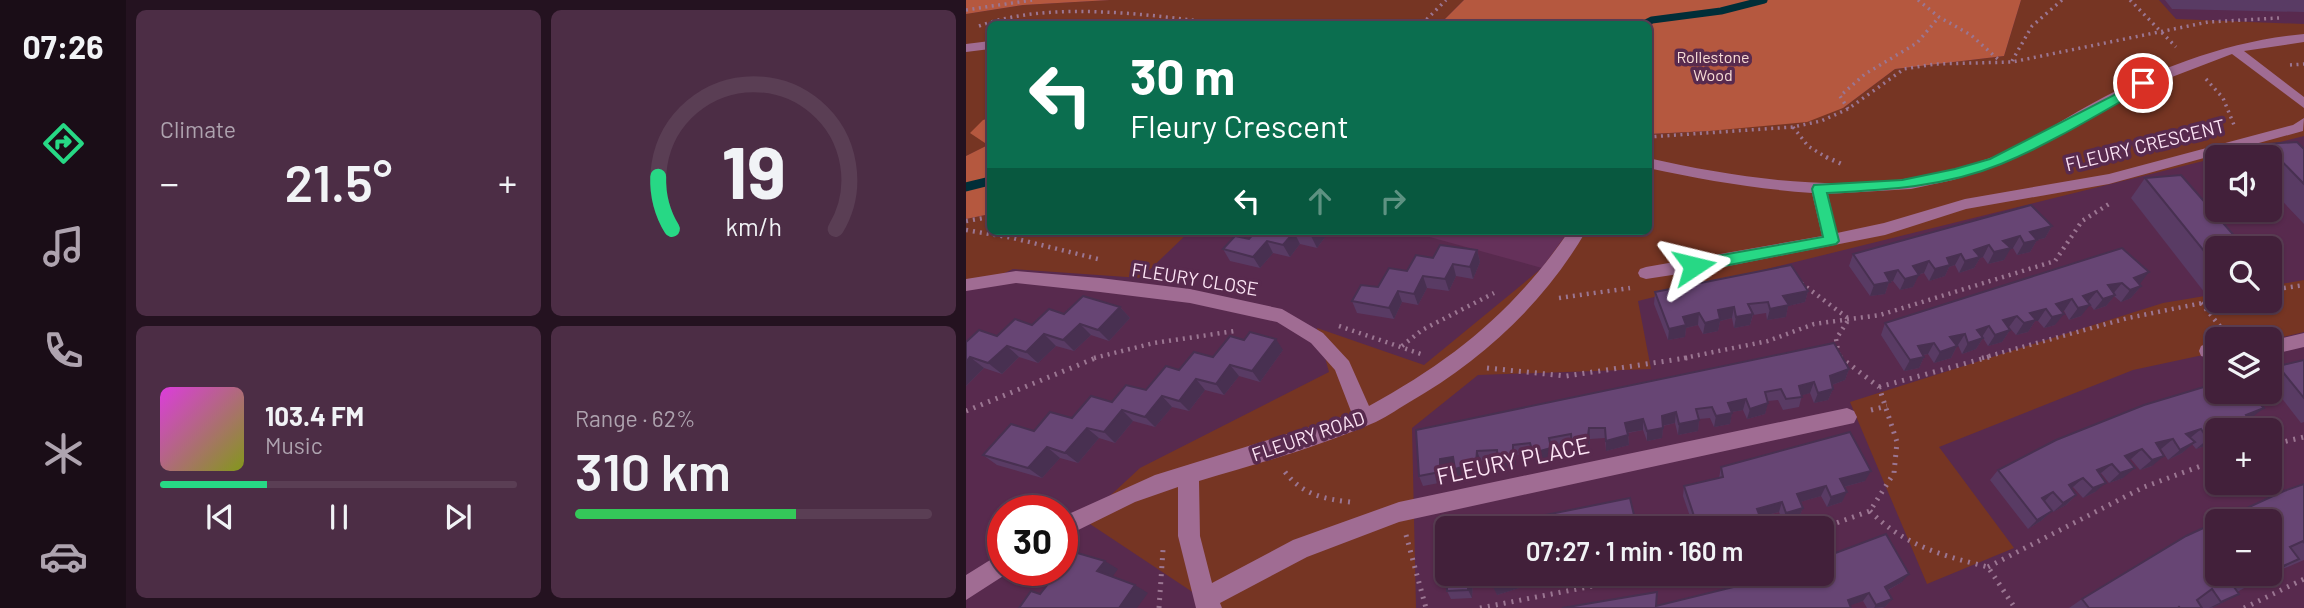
<!DOCTYPE html>
<html lang="en">
<head>
<meta charset="utf-8">
<style>
	body { margin:0; font-family:Barlow,sans-serif; background:#4c2d45; color:#f1f3f6; height:100vh; display:flex; flex-direction:column; font-size:26px; white-space:nowrap }
	* { box-sizing:border-box; margin:0 }
	p { font-size:23px; color:#aea3af }
	.icon { flex:none; width:38px; height:38px; fill:none; stroke:currentColor; stroke-width:2; stroke-linecap:round; stroke-linejoin:round }
	.map { position:relative; flex:1; overflow:hidden }
	.side { display:flex; flex-direction:column; gap:10px; padding:10px; background:#241220; width:840px }
	.side>* { flex:none }
	.guide { position:absolute; left:21px; top:21px; width:665px; height:214px; border-radius:10px; box-shadow:0 2px 5px #0004,0 0 0 2px #5a3e54; background:#0b6e4f; color:#fff; overflow:hidden }
	.tools { position:absolute; left:1239px; top:145px; display:grid; gap:14px }
	.tools a { display:grid; place-items:center; width:77px; height:77px; border-radius:10px; background:#42203a; box-shadow:0 2px 5px #0004,0 0 0 2px #5a3e54; font-size:35px }
	.speed { position:absolute; left:21px; top:495px; display:flex; gap:14px; font-size:35px; font-weight:700; text-align:center }
	.speed>* { display:grid; place-content:center; width:91px; height:91px; border-radius:50%; background:#42203a; box-shadow:0 2px 5px #0004,0 0 0 2px #5a3e54; line-height:1 }
	.speed .limit { border:10px solid #d22; background:#fff; color:#111 }
	.pin { position:absolute; display:grid; place-items:center; width:60px; height:60px; color:#fff; margin:-30px; border:4px solid #fff; border-radius:50%; box-shadow:0 2px 7px #0007 }
	.me { position:absolute; width:77px; margin:-38px; rotate:80deg; stroke-linejoin:round; filter:drop-shadow(0 0 5px #0008) }
	.turn { display:flex; align-items:center; gap:24px; height:147px; padding:0 28px; font-size:32px }
	.turn .icon { width:91px; height:91px; stroke-width:2.5 }
	.turn b { display:block; font-size:49px; line-height:60px }
	.lanes { display:flex; align-items:center; height:66px; padding:0 28px; background:#0003; justify-content:center; gap:35px; direction:ltr }
	.lanes .off { opacity:.35 }
	.big { font-size:52px; font-weight:600; line-height:1.1 }
	.side .card { flex:1; display:flex; flex-direction:column; justify-content:center; gap:10px; min-width:0; padding:0 24px; border-radius:10px; background:#4c2d45 }
	.side .dial { align-items:center; gap:0 }
	.dial svg { height:182px; overflow:visible; fill:none; stroke:#5a3e54; stroke-width:7; stroke-linecap:round; text-anchor:middle }
	.dial text { fill:#f1f3f6; stroke:none }
	.song { display:flex; align-items:center; gap:21px }
	.cover { width:84px; height:84px; border-radius:10px; background:linear-gradient(135deg,hsl(300 70% 55%),hsl(70 70% 35%)) }
	.played { height:7px; border-radius:4px; background:linear-gradient(90deg,#27d885 30%,#5a3e54 30%) }
	.keys { display:flex; justify-content:space-around; direction:ltr }
	.heat { display:flex; justify-content:space-between; align-items:center; font-size:38px; direction:ltr }
	.charge { height:10px; border-radius:5px; background:linear-gradient(90deg,#34c759 62%,#5a3e54 0) }
	.side .tiles { flex:1; display:grid; gap:10px; grid-template-columns:repeat(2,1fr) }
	.trip { position:absolute; left:469px; top:516px; width:399px; height:70px; border-radius:10px; background:#42203a; box-shadow:0 2px 5px #0004,0 0 0 2px #5a3e54; font-weight:600; line-height:70px; text-align:center }
	main { display:flex; flex:1; min-height:0 }
	.menu { display:flex; flex-direction:column; width:126px; justify-content:space-around; align-items:center; background:#1a0d17; color:#aea3af }
	.menu .icon { width:49px; height:49px }
	.menu .current { color:#27d885 }
	.menu b { font-size:32px; color:#f1f3f6 }
	.map>svg:first-child { display:block }
</style>
</head>
<body>
<main>
<nav class="menu">
<b>07:26</b>
<svg class="icon current" aria-label="directions" viewBox="0 0 24 24"><path d="M12 3l9 9-9 9-9-9zM9 14v-3h6M13 9l2 2-2 2"/></svg>
<svg class="icon" aria-label="music" viewBox="0 0 24 24"><path d="M9 18V5l10-2v13"/><circle cx="6" cy="18" r="3"/><circle cx="16" cy="16" r="3"/></svg>
<svg class="icon" aria-label="phone" viewBox="0 0 24 24"><path d="M5 4h4l2 5-3 2q2 4 5 5l2-3 5 2v4C11 20 4 13 5 4z"/></svg>
<svg class="icon" aria-label="climate" viewBox="0 0 24 24"><path d="M12 3v18M4 7l16 10M4 17L20 7"/></svg>
<svg class="icon" aria-label="car" viewBox="0 0 24 24"><path d="M5 17H2v-5l4-1 3-4h7l3 4 3 1v5h-3M9 17h6M6 11h13"/><circle cx="7" cy="17" r="2"/><circle cx="17" cy="17" r="2"/></svg>
</nav>
<section class="side">
<div class="tiles">
<div class="card"><p>Climate</p>
<div class="heat"><a>−</a><b class="big">21.5°</b><a>+</a></div>
</div>
<div class="card dial"><svg viewBox="0 0 100 80">
<path d="M14 69A42 42 0 1 1 86 69"/>
<path d="M14 69A42 42 0 0 1 8 46" stroke="#27d885"/>
<text x="50" y="56" font-size="32" font-weight="700">19</text>
<text x="50" y="72" font-size="11">km/h</text>
</svg></div>
<div class="card">
<div class="song"><i class="cover"></i><div><b>103.4 FM</b><p>Music</p></div></div>
<div class="played"></div>
<div class="keys"><svg class="icon" aria-label="previous" viewBox="0 0 24 24"><path d="M18 5L8 12l10 7zM5 5v14"/></svg><svg class="icon" aria-label="pause" viewBox="0 0 24 24"><path d="M8 5v14M16 5v14"/></svg><svg class="icon" aria-label="next" viewBox="0 0 24 24"><path d="M6 5l10 7-10 7zM19 5v14"/></svg></div>
</div>
<div class="card"><p>Range · 62%</p><b class="big">310 km</b><div class="charge"></div></div>
</div>
</section>
<div class="map">
<svg width="1338" height="608" viewBox="0 0 1338 608">
	<rect width="100%" height="100%" fill="#582a4e"/>
	<polygon fill="#65315a" points="442,231 603,231 576,268"/>
	<g fill="#763523">
		<polygon points="144,0 498,0 474,24 24,24 24,118 17,120 23,145 0,156 0,14 57,5"/>
		<polygon points="1055,0 1193,0 1210,19 1338,24 1338,136 672,301 685,369 512,375 446,428 450,608 242,608 231,595 118,520 174,468 363,372 351,328 458,365 576,268 603,231 682,231 683,134 743,131 877,108 929,69 1038,56"/>
		<polygon points="24,214 24,231 224,231 175,278 47,269 0,291 0,219"/>
		<polygon points="1338,280 1338,332 1304,340 1251,340 1251,352 1167,370 973,447 1048,548 961,584 884,402 1197,303 1251,294 1251,301 1304,301 1304,286"/>
	</g>
	<g fill="#b5583f">
		<polygon points="0,0 144,0 57,5 0,14"/>
		<polygon points="498,0 1055,0 1038,56 929,69 877,108 841,122 743,131 683,134 682,24 474,24"/>
		<polygon points="24,118 24,214 0,219 0,156 22,145 4,133 17,120"/>
	</g>
	<g fill="none" stroke-linecap="round" stroke-linejoin="round">
		<polyline stroke="#002e38" stroke-width="7" points="678,24 686,20 755,11 798,0"/>
		<polyline stroke="#002e38" stroke-width="9" points="0,187 24,181"/>
		<g stroke="#9b7692" stroke-width="3.5" stroke-dasharray="2 4.5" stroke-linecap="butt">
			<polyline points="952,0 973,17 1005,35 1034,61"/>
			<polyline points="1164,0 1210,47"/>
			<polyline points="0,10 66,0"/>
			<polyline points="456,24 480,0"/>
			<path d="M13 26C85 0 184 15 259 24"/>
			<polyline points="1046,61 1066,26 1096,0"/>
			<polyline points="1324,65 1338,64"/>
			<polyline points="1240,79 1257,98 1268,125"/>
			<polyline points="882,109 874,96 899,74 951,43 973,17"/>
			<polyline points="827,127 842,146 863,159"/>
			<polyline points="682,137 827,127 855,121 882,109 938,69 969,64 1046,62 1242,22 1313,18"/>
		</g>
		<g stroke="#9b7692" stroke-width="4.5" stroke-dasharray="2 5" stroke-linecap="butt">
			<polyline points="860,157 878,165"/>
			<polyline points="0,221 24,217"/>
			<polyline points="0,230 47,238 136,260"/>
			<polyline points="835,283 883,319 870,339 873,356 876,358"/>
			<polyline points="1304,290 1338,285"/>
			<polyline points="593,298 664,288"/>
			<polyline points="1235,303 1257,330"/>
			<polyline points="373,326 458,355"/>
			<polyline points="436,346 456,330 528,293"/>
			<polyline points="128,358 188,343 269,331"/>
			<polyline points="718,358 802,341 848,324 914,315 1089,261 1116,221 1146,202"/>
			<polyline points="1016,358 1162,318 1251,300"/>
		</g>
		<g stroke="#9b7692" stroke-width="5" stroke-dasharray="2 6" stroke-linecap="butt">
			<polyline points="521,368 600,376 727,357"/>
			<polyline points="913,387 1023,357"/>
			<polyline points="905,410 921,406"/>
			<polyline points="0,411 132,357"/>
			<polyline points="1285,415 1298,430"/>
			<polyline points="1304,437 1309,444"/>
			<polyline points="1304,445 1338,437"/>
			<path d="M319 472C336 494 357 499 384 502"/>
			<path d="M904 511C937 545 977 556 1022 567L1049 608"/>
			<polyline points="856,528 904,511 928,473 931,442 913,387 874,357"/>
			<polyline points="440,535 460,608"/>
			<polyline points="1022,567 1178,487 1251,460"/>
			<polyline points="193,608 197,550"/>
			<polyline points="514,608 688,574"/>
			<polyline points="1278,608 1338,579"/>
		</g>
		<g fill="#a06c93" fill-rule="evenodd">
			<path d="M1338 34V42L1278 51 1338 97V108L1266 54 1185 85 1034 165 987 180 945 189 862 194 871 233 918 223 999 199 1143 174 1327 125 1338 118 1337 131 1143 184 1000 209 919 235 752 268 680 279 674 277 672 273 674 269 680 267 856 236 846 193C791 189 737 180 682 168V158C794 183 914 199 1024 158 1061 145 1093 121 1127 103 1194 67 1263 41 1338 34Z"/>
			<polygon points="24,41 24,49 0,52 0,44"/>
			<path d="M603 231H620C577 305 515 361 442 403 430 410 418 419 405 424 349 448 290 464 233 481L234 536 246 583 327 540 433 502 881 408 888 411 891 417 888 423 433 522 341 557 254 603 256 608H230L212 536V487L169 502 96 538V517L189 475 386 414 369 370 345 343 311 322 224 303 134 292 50 283 0 291V279L50 271 134 278 224 289 316 309 357 333 383 361 403 406C487 360 548 311 603 231Z"/>
			<polygon points="1338,333 1338,347 1304,355 1304,341"/>
			<polygon points="1242,343 1251,346 1251,360 1235,356 1233,351 1235,346"/>
			<polygon points="37,552 37,570 45,571 0,600 0,575"/>
		</g>
	</g>
	<g fill="#593b64" fill-rule="evenodd">
		<polygon points="1199,0 1338,0 1338,12 1206,9"/>
		<polygon points="1299,144 1338,149 1338,224 1304,188 1304,158 1288,158"/>
		<polygon points="1179,178 1251,248 1251,292 1239,293 1165,198"/>
		<polygon points="1086,226 1079,238 1071,240 1064,252 1051,255 1047,248 1044,248 1038,260 1022,264 1017,257 1014,258 1008,268 993,273 989,265 983,267 979,276 963,281 958,273 952,275 947,287 934,290 927,281 923,282 919,294 904,296 883,266 887,254"/>
		<polygon points="290,231 386,231 382,236 363,232 351,248 334,244 324,257 307,253 294,268 264,261 257,249 283,239"/>
		<polygon points="1156,248 1175,286 1165,298 1155,302 1148,296 1140,306 1128,310 1122,302 1115,316 1103,320 1098,311 1096,311 1089,325 1078,328 1072,321 1069,321 1062,332 1050,335 1043,327 1042,328 1044,330 1036,342 1022,346 1017,338 1010,349 996,354 992,345 991,346 985,358 968,363 962,354 958,355 958,357 953,368 938,371 915,335 919,323"/>
		<polygon points="511,250 514,262 507,279 490,276 483,291 461,288 452,305 436,302 428,319 391,313 386,301 467,258"/>
		<polygon points="842,291 839,302 822,306 820,317 801,320 800,313 787,315 784,325 768,328 766,318 754,321 752,331 737,334 732,325 720,328 719,337 702,340 688,304 689,292"/>
		<polygon points="154,307 164,318 143,341 125,335 108,351 90,346 72,363 53,357 36,374 18,368 0,386 0,342 31,336 98,314"/>
		<polygon points="317,350 294,382 273,376 258,395 239,390 223,411 206,407 189,427 167,421 149,443 133,438 112,463 94,458 76,478 31,465 17,455 68,431 106,418 146,402 180,390 213,370 247,357"/>
		<polygon points="1338,360 1338,422 1335,423 1304,383 1304,372 1312,366"/>
		<polygon points="883,369 879,380 866,385 867,389 862,400 848,403 844,393 836,395 833,407 817,410 812,400 802,401 799,414 781,419 777,410 766,412 764,424 748,427 744,418 733,419 732,431 712,435 709,423 697,426 696,438 681,441 677,430 662,433 663,445 640,451 639,438 624,439 622,453 607,458 605,445 585,448 587,458 569,463 567,453 550,455 550,468 535,471 532,460 515,461 514,473 493,479 489,467 479,469 478,482 457,486 453,476 450,430"/>
		<polygon points="1284,419 1283,420 1281,430 1251,430 1245,444 1230,449 1226,444 1216,453 1202,460 1195,449 1194,449 1186,466 1174,470 1165,459 1163,460 1157,478 1143,483 1135,473 1134,474 1129,492 1117,498 1107,487 1105,488 1110,495 1100,505 1087,512 1084,508 1086,511 1076,520 1062,529 1024,480 1032,470 1090,440"/>
		<polygon points="755,467 899,481 878,487 876,502 861,507 855,496 834,502 837,508 833,517 817,522 813,512 794,517 794,528 767,528 766,527 761,528 728,528 717,496 718,486 753,478"/>
		<path d="M1338 484V560L1298 577 1271 592 1273 594 1246 608H1103L1116 599ZM1304 522V574H1251Z"/>
		<polygon points="481,574 554,574 553,588 531,595 526,575 507,578 506,598 485,599 481,591"/>
		<polygon points="936,582 921,591 926,599 919,607 916,608 901,608 897,601 884,605 690,606"/>
	</g>
	<g fill="#483051">
		<polygon points="1086,226 1079,238 1071,240 1064,252 1051,255 1064,232"/>
		<polygon points="349,231 363,231 363,232 351,248 345,236"/>
		<polygon points="380,231 386,231 382,236"/>
		<polygon points="328,232 334,244 324,257 317,245"/>
		<polygon points="1054,236 1047,248 1043,249 1045,248 1038,260 1022,264 1028,252 1037,241"/>
		<polygon points="301,241 307,253 294,268 287,257"/>
		<polygon points="1023,245 1017,257 1014,258 1008,268 993,273 999,261 1008,250"/>
		<polygon points="511,250 514,262 507,279 504,267"/>
		<polygon points="995,254 989,265 983,267 979,276 963,281 969,269 981,258"/>
		<polygon points="963,261 958,273 942,277 947,266"/>
		<polygon points="487,264 490,276 483,291 479,279"/>
		<polygon points="932,270 927,281 923,282 919,294 904,296 908,285 919,273"/>
		<polygon points="1183,272 1174,284 1162,289 1168,278"/>
		<polygon points="953,275 947,287 934,290 939,279"/>
		<polygon points="457,276 461,288 452,305 448,294"/>
		<polygon points="1156,283 1146,295 1142,285"/>
		<polygon points="1175,286 1165,298 1155,302 1164,290"/>
		<polygon points="432,291 436,302 428,319 423,308"/>
		<polygon points="842,291 839,302 822,306 820,317 801,320 804,309 817,296"/>
		<polygon points="1131,291 1122,302 1117,296"/>
		<polygon points="1149,295 1140,306 1128,310 1137,299"/>
		<polygon points="1106,299 1098,311 1084,315 1090,304"/>
		<polygon points="1124,305 1115,316 1103,320 1112,308"/>
		<polygon points="154,307 164,318 143,341 132,330"/>
		<polygon points="768,307 766,318 754,321 752,331 737,334 739,323 752,310"/>
		<polygon points="1080,309 1072,321 1069,321 1062,332 1050,335 1064,313"/>
		<polygon points="733,313 732,325 720,328 719,337 702,340 703,329 717,317"/>
		<polygon points="787,314 784,325 768,328 770,317"/>
		<polygon points="1098,314 1089,325 1078,328 1086,317"/>
		<polygon points="1051,316 1043,327 1030,331 1037,320"/>
		<polygon points="114,324 125,335 108,351 97,340"/>
		<polygon points="1023,326 1016,337 1011,330"/>
		<polygon points="1044,330 1036,342 1022,346 1029,335"/>
		<polygon points="78,334 90,346 72,363 60,352"/>
		<polygon points="999,334 992,345 978,349 984,337"/>
		<polygon points="1017,338 1010,349 996,354 1002,343"/>
		<polygon points="310,339 317,350 294,382 286,371"/>
		<polygon points="968,343 962,354 946,357 952,346"/>
		<polygon points="41,346 53,357 36,374 22,363"/>
		<polygon points="991,346 985,358 968,363 974,352"/>
		<polygon points="4,357 18,368 0,386 0,362"/>
		<polygon points="958,357 953,368 938,371 944,360"/>
		<polygon points="264,365 273,376 258,395 250,384"/>
		<polygon points="883,369 879,380 860,387 864,376"/>
		<polygon points="230,379 239,390 223,411 213,401"/>
		<polygon points="848,382 844,393 830,397 833,386"/>
		<polygon points="867,389 862,400 848,403 852,393"/>
		<polygon points="196,396 206,407 189,427 179,417"/>
		<polygon points="780,399 777,410 760,413 762,403"/>
		<polygon points="802,403 799,414 781,419 784,409"/>
		<polygon points="1298,408 1284,419 1271,424 1280,415"/>
		<polygon points="156,410 167,421 149,443 138,432"/>
		<polygon points="710,412 709,423 695,426 696,416"/>
		<polygon points="766,413 764,424 748,427 750,416"/>
		<polygon points="677,419 677,430 659,433 659,423"/>
		<polygon points="733,420 732,431 712,435 713,424"/>
		<polygon points="1287,426 1281,430 1272,430 1274,429"/>
		<polygon points="121,428 133,438 112,463 99,453"/>
		<polygon points="623,428 624,439 622,453 607,458 606,448"/>
		<polygon points="697,428 696,438 681,441 681,431"/>
		<polygon points="1235,429 1223,439 1208,444 1220,434"/>
		<polygon points="662,435 663,445 640,451 640,441"/>
		<polygon points="1251,436 1251,440 1245,444 1230,449 1242,439"/>
		<polygon points="1207,439 1195,449 1179,453 1190,443"/>
		<polygon points="1229,442 1216,453 1202,460 1214,450"/>
		<polygon points="547,445 550,455 550,468 535,471 532,461"/>
		<polygon points="81,447 94,458 76,478 62,468"/>
		<polygon points="585,448 587,458 569,463 567,453"/>
		<polygon points="1176,449 1165,459 1148,466 1159,456"/>
		<polygon points="511,451 515,461 514,473 493,479 489,469"/>
		<polygon points="1198,456 1186,466 1174,470 1186,460"/>
		<polygon points="487,457 491,467 479,469 478,482 474,472 474,459"/>
		<polygon points="1146,464 1135,473 1121,480 1131,470"/>
		<polygon points="1169,468 1157,478 1143,483 1154,473"/>
		<polygon points="905,471 899,481 870,489 874,479"/>
		<polygon points="1117,478 1107,487 1093,495 1103,485"/>
		<polygon points="1140,483 1129,492 1117,498 1127,488"/>
		<polygon points="860,486 855,496 827,504 831,494"/>
		<polygon points="881,492 876,502 861,507 865,497"/>
		<polygon points="1087,492 1078,502 1076,498"/>
		<polygon points="1110,495 1100,505 1087,512 1097,503"/>
		<polygon points="816,502 813,512 789,518 791,509"/>
		<polygon points="837,508 833,517 817,522 820,513"/>
		<polygon points="1086,511 1076,520 1062,529 1071,520"/>
		<polygon points="769,518 766,527 761,528 732,528"/>
		<polygon points="796,522 794,528 774,528"/>
		<polygon points="1333,559 1307,573 1289,581 1315,567"/>
		<polygon points="139,561 152,569 144,580 131,571"/>
		<polygon points="503,574 505,574 507,578 506,598 502,590"/>
		<polygon points="551,574 554,574 553,588 531,595 527,587"/>
		<polygon points="577,574 603,574 603,575 578,583 575,575"/>
		<polygon points="943,574 936,582 913,595 919,587"/>
		<polygon points="169,585 182,593 171,608 153,608"/>
		<polygon points="903,593 897,601 877,608 882,600"/>
		<polygon points="1273,594 1248,607 1243,608 1255,602"/>
		<polygon points="926,599 919,607 908,608 910,605"/>
	</g>
	<g fill="#674574" stroke="#483051" stroke-width="2">
		<polygon points="1331,142 1338,149 1338,184 1299,144"/>
		<polygon points="1215,175 1279,248 1251,248 1251,267 1179,178"/>
		<polygon points="1065,205 1086,226 1064,232 1071,240 1058,243 1054,236 1037,241 1045,248 1028,252 1023,245 1008,250 1014,257 999,261 995,254 981,258 984,265 969,269 963,261 947,266 953,275 939,279 932,270 919,273 924,282 908,285 887,254"/>
		<polygon points="290,231 349,231 345,236 328,232 317,245 301,241 287,257 257,249 269,236 283,239"/>
		<polygon points="474,245 511,250 504,267 487,264 479,279 457,276 448,294 432,291 423,308 386,301 395,285 412,287 423,268 441,271 450,255 467,258"/>
		<polygon points="1156,248 1183,272 1168,278 1175,286 1164,290 1156,283 1142,285 1149,295 1137,299 1131,291 1117,296 1124,305 1112,308 1106,299 1090,304 1098,314 1086,317 1080,309 1064,313 1070,320 1058,323 1051,316 1037,320 1044,330 1029,335 1023,326 1011,330 1017,338 1002,343 999,334 984,337 991,346 974,352 968,343 952,346 958,357 944,360 919,323"/>
		<polygon points="825,265 842,291 817,296 823,305 804,309 802,302 782,304 787,314 770,317 768,307 752,310 754,319 739,323 733,313 717,317 720,325 703,329 689,292"/>
		<polygon points="117,296 154,307 132,330 114,324 97,340 78,334 60,352 41,346 22,363 4,357 0,362 0,342 13,330 31,336 49,319 66,325 83,309 98,314"/>
		<polygon points="284,332 310,339 286,371 264,365 250,384 230,379 213,401 196,396 179,417 156,410 138,432 121,428 99,453 81,447 62,468 17,455 45,424 68,431 84,412 106,418 125,396 146,402 160,385 180,390 200,366 213,370 228,352 247,357 264,336 278,340"/>
		<polygon points="868,343 883,369 864,376 867,389 852,393 848,382 833,386 836,397 820,399 815,389 799,392 802,403 784,409 780,399 762,403 766,413 750,416 746,407 730,409 733,420 713,424 710,412 696,416 697,428 681,431 677,419 659,423 662,435 640,441 639,428 623,428 621,443 606,448 605,434 583,438 585,448 567,453 564,443 547,445 547,458 532,461 531,450 511,451 510,463 489,469 487,457 474,459 474,472 453,476 450,430"/>
		<polygon points="1338,360 1338,398 1312,366"/>
		<polygon points="1251,383 1251,392 1282,392 1298,408 1280,415 1287,426 1274,429 1268,420 1251,423 1256,430 1251,430 1251,436 1242,439 1235,429 1220,434 1229,442 1214,450 1207,439 1190,443 1198,456 1186,460 1176,449 1159,456 1169,468 1154,473 1146,464 1131,470 1140,483 1127,488 1117,478 1103,485 1110,495 1097,503 1087,492 1076,498 1086,511 1071,520 1032,470 1090,440 1178,405"/>
		<polygon points="884,432 905,471 874,479 881,492 865,497 860,486 831,494 837,508 820,513 816,502 791,509 796,522 773,528 769,518 732,528 718,486 757,477 755,467"/>
		<polygon points="1338,484 1338,543 1337,541 1324,547 1333,559 1315,567 1306,556 1304,557 1304,522 1251,522 1251,574 1271,574 1263,580 1273,594 1255,602 1246,589 1231,600 1236,608 1214,608 1213,607 1212,608 1123,608 1116,599 1220,536 1318,491"/>
		<polygon points="664,498 671,528 515,528"/>
		<polygon points="920,534 943,574 919,587 926,599 910,605 903,593 882,600 885,608 596,608 691,592 690,606 796,580 812,574 856,574 856,558"/>
		<polygon points="481,537 481,574 503,574 502,590 481,591"/>
		<polygon points="108,552 139,561 131,571 169,585 153,608 53,608 65,591 74,594 93,570 96,570 96,567"/>
		<polygon points="526,574 551,574 550,580 527,587"/>
		<polygon points="1278,574 1301,574 1302,575 1288,583"/>
	</g>
	<path fill="#27d885" stroke="#198c56" stroke-width="2" d="M1177 80 1183 83 1182 86C1134 113 1086 143 1035 164 979 187 920 190 861 193L873 241 870 244 728 272 721 266 728 260 857 237 846 189 848 185 936 180 989 169 1024 159Z"/>
	<g text-anchor="middle" stroke-width="7" stroke-linejoin="round" paint-order="stroke">
		<g font-size="16" fill="#f8ddd6" stroke="#582a4e">
			<text x="747" y="63">Rollestone<tspan x="747" dy="18">Wood</tspan></text>
		</g>
		<g font-size="19" fill="#fce4f5" stroke="#582a4e">
			<text transform="translate(1179 145) rotate(-14)" y="7">FLEURY CRESCENT</text>
			<text transform="translate(229 279) rotate(9)" y="7">FLEURY CLOSE</text>
			<text transform="translate(342 436) rotate(-19)" y="7">FLEURY ROAD</text>
		</g>
		<g font-size="23" fill="#fce4f5" stroke="#582a4e">
			<text transform="translate(547 461) rotate(-12)" y="8">FLEURY PLACE</text>
		</g>
	</g>
</svg>
<div class="tools">
<a><svg class="icon" aria-label="sound" viewBox="0 0 24 24"><path d="M4 9h4l5-4v14l-5-4H4zM17 9q2 3 0 6"/></svg></a>
<a><svg class="icon" aria-label="search" viewBox="0 0 24 24"><circle cx="10" cy="10" r="6"/><path d="M15 15l6 6"/></svg></a>
<a><svg class="icon" aria-label="layers" viewBox="0 0 24 24"><path d="M12 4l9 5-9 5-9-5zM3 14l9 5 9-5"/></svg></a>
<a>+</a>
<a>−</a>
</div>
<div class="speed"><div class="limit">30</div></div>
<div class="pin" style="left:1177px;top:83px;background:#d93025"><svg class="icon" aria-label="arrive" viewBox="0 0 24 24"><path d="M6 21V4h12l-3 4 3 4H6"/></svg></div>
<svg class="me" style="left:728px;top:266px" viewBox="-20 -20 40 40"><path d="M0-17L14 15 0 8-14 15z" fill="#27d885" stroke="#fff" stroke-width="4"/></svg>
<div class="trip">07:27 · 1 min · 160 m</div>
<div class="guide">
<div class="turn"><svg class="icon" aria-label="left" viewBox="0 0 24 24"><path d="M17 20v-9H6M10 6l-5 5 5 5"/></svg><div><b>30 m</b>Fleury Crescent</div></div>
<div class="lanes"><svg class="icon" aria-label="left" viewBox="0 0 24 24"><path d="M17 20v-9H6M10 6l-5 5 5 5"/></svg><svg class="icon off" aria-label="ahead" viewBox="0 0 24 24"><path d="M12 20V5M6 11l6-6 6 6"/></svg><svg class="icon off" aria-label="right" viewBox="0 0 24 24"><path d="M7 20v-9h11M14 6l5 5-5 5"/></svg></div>
</div>
</div>
</main>
</body>
</html>
